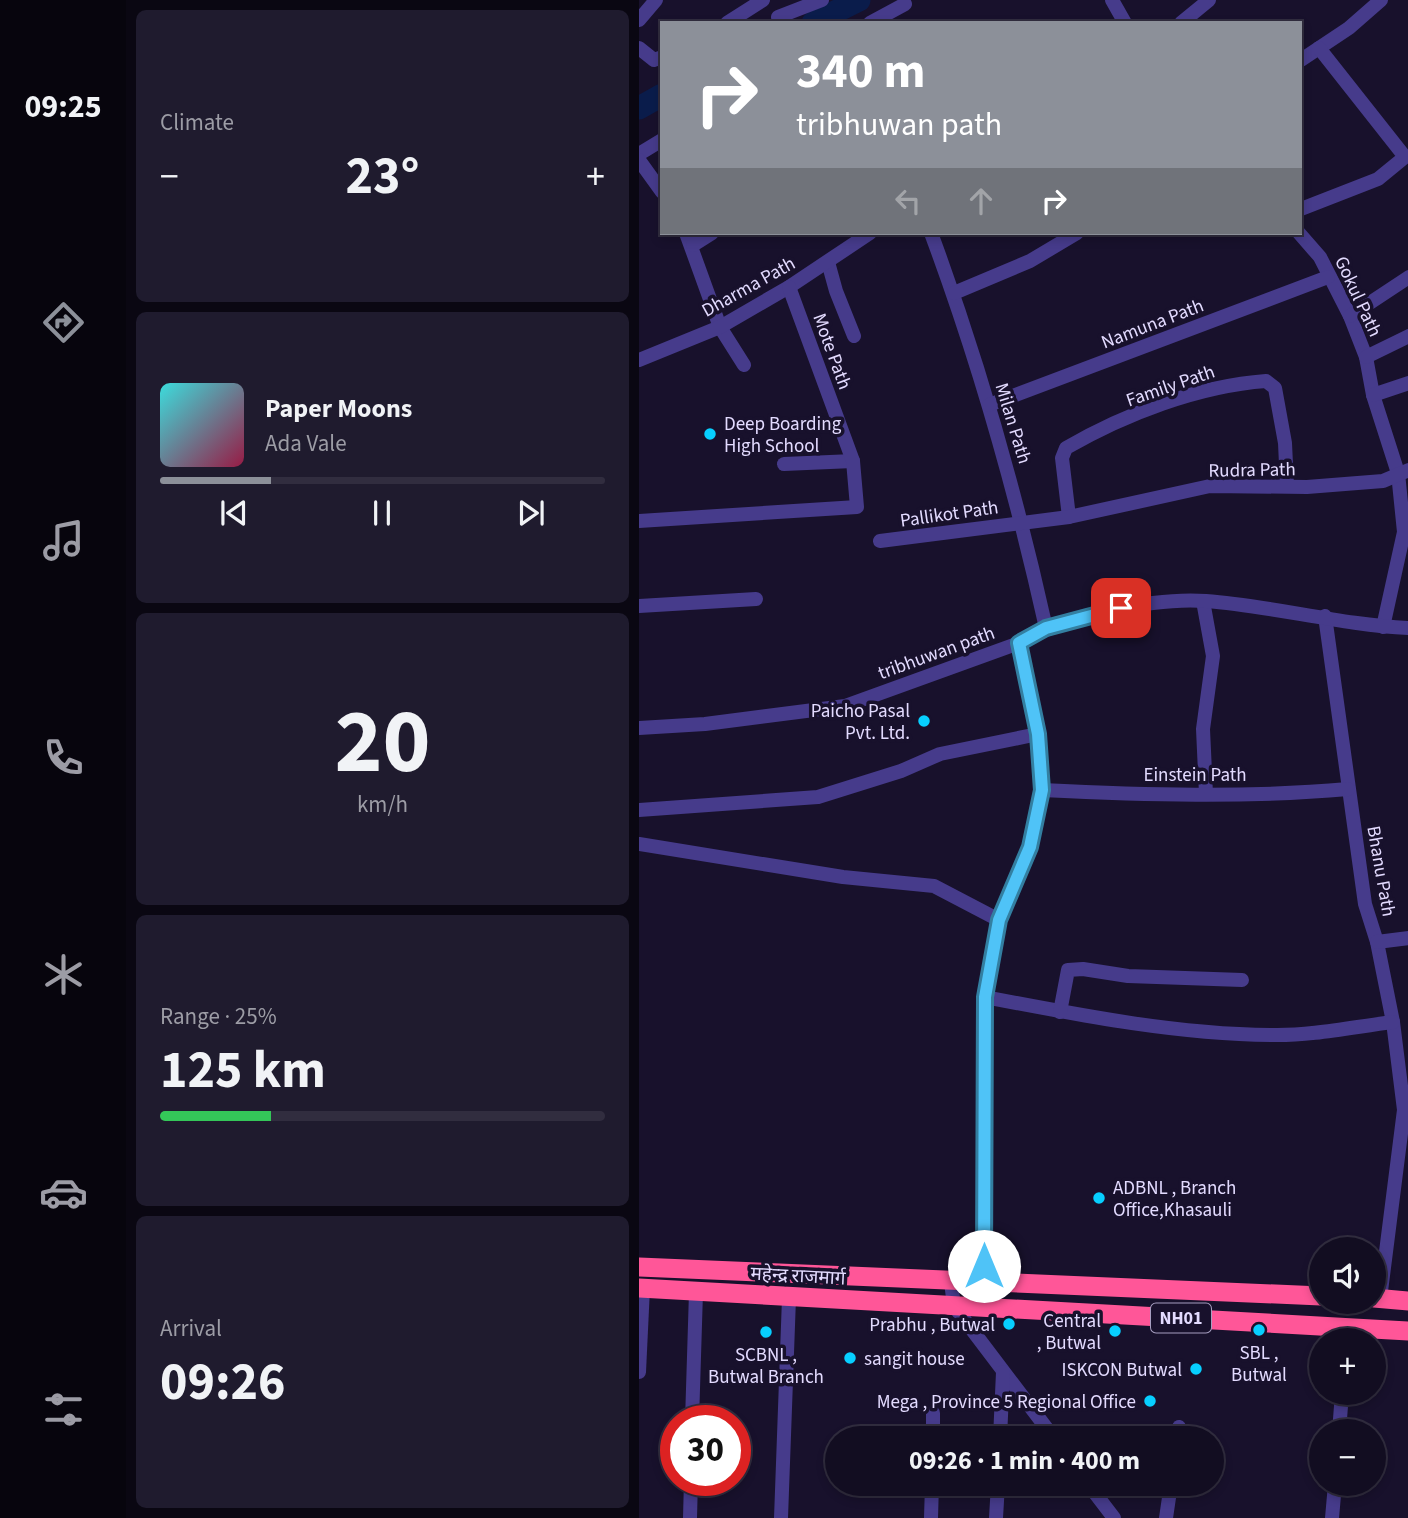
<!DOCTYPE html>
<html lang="en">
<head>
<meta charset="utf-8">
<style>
	body { margin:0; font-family:"Source Sans 3","Noto Sans Devanagari",sans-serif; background:#1f1b2e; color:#f1f3f6; height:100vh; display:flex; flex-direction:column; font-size:26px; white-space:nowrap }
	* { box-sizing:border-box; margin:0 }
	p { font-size:23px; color:#9c9ca5 }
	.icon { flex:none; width:38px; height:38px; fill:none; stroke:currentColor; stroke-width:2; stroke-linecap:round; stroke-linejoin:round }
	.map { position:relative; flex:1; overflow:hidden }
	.drawer { display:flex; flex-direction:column; gap:10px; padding:10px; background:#0a0712; width:513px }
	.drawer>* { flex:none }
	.hud { position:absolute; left:21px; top:21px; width:642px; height:214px; border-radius:0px; box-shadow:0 4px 10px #0003,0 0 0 2px #312d3f; background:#8c9099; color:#fff; overflow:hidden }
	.tools { position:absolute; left:670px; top:1237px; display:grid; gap:14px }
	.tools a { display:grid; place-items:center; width:77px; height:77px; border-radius:50%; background:#120d21; box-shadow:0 4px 10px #0003,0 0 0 2px #312d3f; font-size:35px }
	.speed { position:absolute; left:21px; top:1405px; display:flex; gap:14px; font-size:35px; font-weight:700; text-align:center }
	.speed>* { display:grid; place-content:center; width:91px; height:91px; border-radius:50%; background:#120d21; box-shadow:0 4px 10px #0003,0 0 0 2px #312d3f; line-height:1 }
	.speed .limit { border:10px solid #d22; background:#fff; color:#111 }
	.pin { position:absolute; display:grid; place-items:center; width:60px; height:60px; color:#fff; margin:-30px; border-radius:14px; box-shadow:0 4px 10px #0006 }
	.me { position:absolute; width:77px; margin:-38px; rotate:0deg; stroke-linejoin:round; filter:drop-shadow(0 0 5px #0008) }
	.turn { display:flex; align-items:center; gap:24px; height:147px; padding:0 21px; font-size:32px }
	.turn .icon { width:91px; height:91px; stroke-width:2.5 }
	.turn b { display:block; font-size:49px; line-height:60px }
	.lanes { display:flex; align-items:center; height:66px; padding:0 21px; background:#0003; justify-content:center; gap:35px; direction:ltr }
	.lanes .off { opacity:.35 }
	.big { font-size:52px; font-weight:700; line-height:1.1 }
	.drawer .widget { flex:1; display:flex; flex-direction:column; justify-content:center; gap:10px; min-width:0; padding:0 24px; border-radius:10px; background:#1f1b2e }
	.drawer .dial { align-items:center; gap:0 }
	.dial b { font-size:91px; line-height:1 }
	.song { display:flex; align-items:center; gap:21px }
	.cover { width:84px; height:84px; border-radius:10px; background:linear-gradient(135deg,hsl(180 70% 55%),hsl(340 70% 35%)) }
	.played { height:7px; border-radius:4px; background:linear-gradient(90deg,#8c9099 25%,#312d3f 25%) }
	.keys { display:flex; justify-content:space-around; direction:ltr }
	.heat { display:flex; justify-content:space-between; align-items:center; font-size:38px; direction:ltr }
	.charge { height:10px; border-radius:5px; background:linear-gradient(90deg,#34c759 25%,#312d3f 0) }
	.trip { position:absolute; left:186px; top:1426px; width:399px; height:70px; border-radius:35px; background:#120d21; box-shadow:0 4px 10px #0003,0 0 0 2px #312d3f; font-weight:700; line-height:70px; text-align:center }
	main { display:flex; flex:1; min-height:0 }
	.tab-bar { display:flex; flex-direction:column; width:126px; justify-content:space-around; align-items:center; background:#07050d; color:#9c9ca5 }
	.tab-bar .icon { width:49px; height:49px }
	.tab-bar .selected { color:#8c9099 }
	.tab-bar b { font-size:32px; color:#f1f3f6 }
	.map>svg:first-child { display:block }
</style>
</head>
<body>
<main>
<nav class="tab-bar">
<b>09:25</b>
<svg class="icon selected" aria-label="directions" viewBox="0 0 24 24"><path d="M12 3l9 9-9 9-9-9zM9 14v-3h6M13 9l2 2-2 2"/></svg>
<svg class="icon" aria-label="music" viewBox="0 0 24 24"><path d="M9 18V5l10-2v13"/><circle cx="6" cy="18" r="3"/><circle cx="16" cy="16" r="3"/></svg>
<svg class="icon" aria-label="phone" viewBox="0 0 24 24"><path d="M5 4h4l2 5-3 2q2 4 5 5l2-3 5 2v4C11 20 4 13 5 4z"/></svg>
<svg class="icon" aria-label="climate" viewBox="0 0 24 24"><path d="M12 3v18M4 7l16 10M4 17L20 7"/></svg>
<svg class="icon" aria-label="car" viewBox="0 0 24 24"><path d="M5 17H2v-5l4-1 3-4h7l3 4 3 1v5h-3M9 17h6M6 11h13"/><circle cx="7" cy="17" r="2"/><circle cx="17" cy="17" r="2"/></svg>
<svg class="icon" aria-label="filters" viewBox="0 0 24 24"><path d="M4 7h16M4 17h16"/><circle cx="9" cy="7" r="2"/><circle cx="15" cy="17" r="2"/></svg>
</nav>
<section class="drawer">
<div class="widget"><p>Climate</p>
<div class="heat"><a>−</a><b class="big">23°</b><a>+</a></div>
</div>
<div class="widget">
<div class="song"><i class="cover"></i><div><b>Paper Moons</b><p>Ada Vale</p></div></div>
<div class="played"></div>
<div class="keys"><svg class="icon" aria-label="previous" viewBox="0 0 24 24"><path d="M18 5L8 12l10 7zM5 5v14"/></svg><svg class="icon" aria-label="pause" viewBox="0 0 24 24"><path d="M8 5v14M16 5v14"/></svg><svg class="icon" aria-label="next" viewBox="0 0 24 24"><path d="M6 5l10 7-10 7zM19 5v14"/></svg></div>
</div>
<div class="widget dial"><b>20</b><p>km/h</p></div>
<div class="widget"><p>Range · 25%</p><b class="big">125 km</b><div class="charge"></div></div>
<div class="widget"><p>Arrival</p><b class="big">09:26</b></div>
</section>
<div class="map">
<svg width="770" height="1518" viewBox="0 0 770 1518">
	<rect width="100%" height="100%" fill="#18112c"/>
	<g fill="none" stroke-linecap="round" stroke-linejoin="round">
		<g stroke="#0a1c4b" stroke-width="23">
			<polyline points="174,23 220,0"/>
			<polyline points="0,108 23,95"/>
		</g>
		<g stroke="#463b8b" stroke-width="14">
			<polyline points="473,0 486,23"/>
			<polyline points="139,17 183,0"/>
			<polyline points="0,20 17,0"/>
			<polyline points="88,23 124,0"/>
			<polyline points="231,23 266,4"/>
			<polyline points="542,23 570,0"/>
			<polyline points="0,48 15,60 23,57"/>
			<polyline points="662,60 710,28 742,0"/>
			<polyline points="0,154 23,140"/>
			<polyline points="0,160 23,192"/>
			<polyline points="662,209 739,179 766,157 680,48"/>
			<polyline points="47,233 81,327 105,365"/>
			<path d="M292 233C340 362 377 493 407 628"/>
			<polyline points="660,233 681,257 711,316 727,357 734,395 759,473 765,532 744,627"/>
			<polyline points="54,245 73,233"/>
			<polyline points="189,262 197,291 215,336"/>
			<polyline points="315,293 391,261 438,233"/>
			<polyline points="711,316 770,277"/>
			<polyline points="727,357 770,336"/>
			<polyline points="0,360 81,327 150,287 231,233"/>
			<polyline points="734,395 770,383"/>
			<polyline points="350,405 689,277"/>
			<polyline points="145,464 214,461"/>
			<path d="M430 517 423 458 427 448C486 414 559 386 627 381L636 388 646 443 648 486"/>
			<polyline points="0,521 218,507 214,461 150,287"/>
			<polyline points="241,541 430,517 571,486 668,487 744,481 770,470"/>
			<polyline points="564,601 574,656 564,729 567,794"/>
			<polyline points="0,606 117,599"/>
			<polyline points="686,616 726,904 738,942 754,1022 765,1110 741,1299"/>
			<path d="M0 728 66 724 206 706 380 643C426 617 514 597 567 601 635 606 702 625 770 628"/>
			<path d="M403 790C505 795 608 798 709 789"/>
			<polyline points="0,810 179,797 262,771 301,754 399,734"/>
			<polyline points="0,844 204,877 295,886 360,920"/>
			<polyline points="738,942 770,938"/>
			<path d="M346 997C440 1015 536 1034 632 1035 672 1036 714 1027 754 1022"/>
			<polyline points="421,1012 429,970 444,969 489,976 603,980"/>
			<polyline points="312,1282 315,1306 415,1438"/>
			<polyline points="346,1308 346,997 360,920 391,847 403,790 399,734 380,643"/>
			<polyline points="0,1372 4,1288"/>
			<polyline points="53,1421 57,1292"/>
			<polyline points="700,1432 703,1393"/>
			<polyline points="294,1438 294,1413"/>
			<polyline points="361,1438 364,1372"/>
			<polyline points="538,1438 540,1427"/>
			<polyline points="449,1484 475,1518"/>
			<polyline points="51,1518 52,1480"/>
			<polyline points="142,1518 150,1298"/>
			<polyline points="292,1518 293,1484"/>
			<polyline points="357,1518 359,1484"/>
			<polyline points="527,1518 532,1484"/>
			<polyline points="693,1518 696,1484"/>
		</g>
		<g stroke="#ff5698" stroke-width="19">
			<polyline points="0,1267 682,1296"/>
			<polyline points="0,1288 770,1331"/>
			<polyline points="735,1298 770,1301"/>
		</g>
	</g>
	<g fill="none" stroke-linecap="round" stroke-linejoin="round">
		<g stroke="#337fa1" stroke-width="18">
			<polyline id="route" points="345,1266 346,997 360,920 391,847 403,790 399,734 380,643 407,628 482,608"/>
		</g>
		<use href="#route" stroke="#4fc3f7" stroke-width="12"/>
	</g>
	<g fill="#07cfff" stroke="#18112c" stroke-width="2.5">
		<circle cx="71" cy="434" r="7"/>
		<circle cx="285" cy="721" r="7"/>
		<circle cx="460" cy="1198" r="7"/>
		<circle cx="370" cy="1324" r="7"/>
		<circle cx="620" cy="1330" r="7"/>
		<circle cx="476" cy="1331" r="7"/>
		<circle cx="127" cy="1332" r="7"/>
		<circle cx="211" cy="1358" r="7"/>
		<circle cx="557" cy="1369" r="7"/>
		<circle cx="511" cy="1401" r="7"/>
	</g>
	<g text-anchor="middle" stroke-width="7" stroke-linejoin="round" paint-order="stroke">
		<rect fill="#18112c" stroke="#a69ec0" stroke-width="2" x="512" y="1303.5" width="60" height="29" rx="5"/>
		<g font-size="18" font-weight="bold" fill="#e3dbff">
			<text x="542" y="1324">NH01</text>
		</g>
		<g font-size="19" fill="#e3dbff" stroke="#18112c">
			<text transform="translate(109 286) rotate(-29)" y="7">Dharma Path</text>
			<text transform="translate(720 296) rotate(65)" y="7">Gokul Path</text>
			<text transform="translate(513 323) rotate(-21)" y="7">Namuna Path</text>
			<text transform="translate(194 351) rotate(70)" y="7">Mote Path</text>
			<text transform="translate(531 385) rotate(-19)" y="7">Family Path</text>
			<text transform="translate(375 423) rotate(73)" y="7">Milan Path</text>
			<text transform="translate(613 469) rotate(-1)" y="7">Rudra Path</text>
			<text transform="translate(310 513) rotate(-8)" y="7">Pallikot Path</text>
			<text transform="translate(297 652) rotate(-20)" y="7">tribhuwan path</text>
			<text x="556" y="781">Einstein Path</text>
			<text transform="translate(743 871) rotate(80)" y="7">Bhanu Path</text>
			<text transform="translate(159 1275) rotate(3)" y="7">महेन्द्र राजमार्ग</text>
		</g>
		<g font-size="19" fill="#e3dbff" stroke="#18112c" text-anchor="end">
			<text x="85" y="430" text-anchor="start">Deep Boarding<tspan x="85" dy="22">High School</tspan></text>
			<text x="271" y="717">Paicho Pasal<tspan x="271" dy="22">Pvt. Ltd.</tspan></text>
			<text x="474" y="1194" text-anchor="start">ADBNL , Branch<tspan x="474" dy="22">Office,Khasauli</tspan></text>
			<text x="462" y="1327">Central<tspan x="462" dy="22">, Butwal</tspan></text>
			<text x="356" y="1331">Prabhu , Butwal</text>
			<text x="620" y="1359" text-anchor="middle">SBL ,<tspan x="620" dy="22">Butwal</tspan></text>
			<text x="127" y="1361" text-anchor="middle">SCBNL ,<tspan x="127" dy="22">Butwal Branch</tspan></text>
			<text x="225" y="1365" text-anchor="start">sangit house</text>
			<text x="543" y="1376">ISKCON Butwal</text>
			<text x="497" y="1408">Mega , Province 5 Regional Office</text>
		</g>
	</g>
</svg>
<div class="tools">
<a><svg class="icon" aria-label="sound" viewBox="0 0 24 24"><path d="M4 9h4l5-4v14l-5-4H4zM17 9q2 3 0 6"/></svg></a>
<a>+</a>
<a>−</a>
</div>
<div class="speed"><div class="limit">30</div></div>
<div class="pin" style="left:482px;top:608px;background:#d93025"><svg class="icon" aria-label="arrive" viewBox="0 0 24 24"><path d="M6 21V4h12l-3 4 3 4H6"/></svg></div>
<svg class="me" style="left:345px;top:1266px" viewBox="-20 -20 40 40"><circle r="19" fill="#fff"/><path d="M0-13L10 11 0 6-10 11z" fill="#4fc3f7"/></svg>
<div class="trip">09:26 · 1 min · 400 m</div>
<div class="hud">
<div class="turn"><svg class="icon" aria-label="right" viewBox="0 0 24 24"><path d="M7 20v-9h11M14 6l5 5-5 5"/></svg><div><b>340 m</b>tribhuwan path</div></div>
<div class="lanes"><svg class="icon off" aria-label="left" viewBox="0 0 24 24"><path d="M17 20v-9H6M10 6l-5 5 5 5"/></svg><svg class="icon off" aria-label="ahead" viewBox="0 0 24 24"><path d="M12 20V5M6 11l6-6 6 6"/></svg><svg class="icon" aria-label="right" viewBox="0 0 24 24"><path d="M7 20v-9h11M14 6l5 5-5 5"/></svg></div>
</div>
</div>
</main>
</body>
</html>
